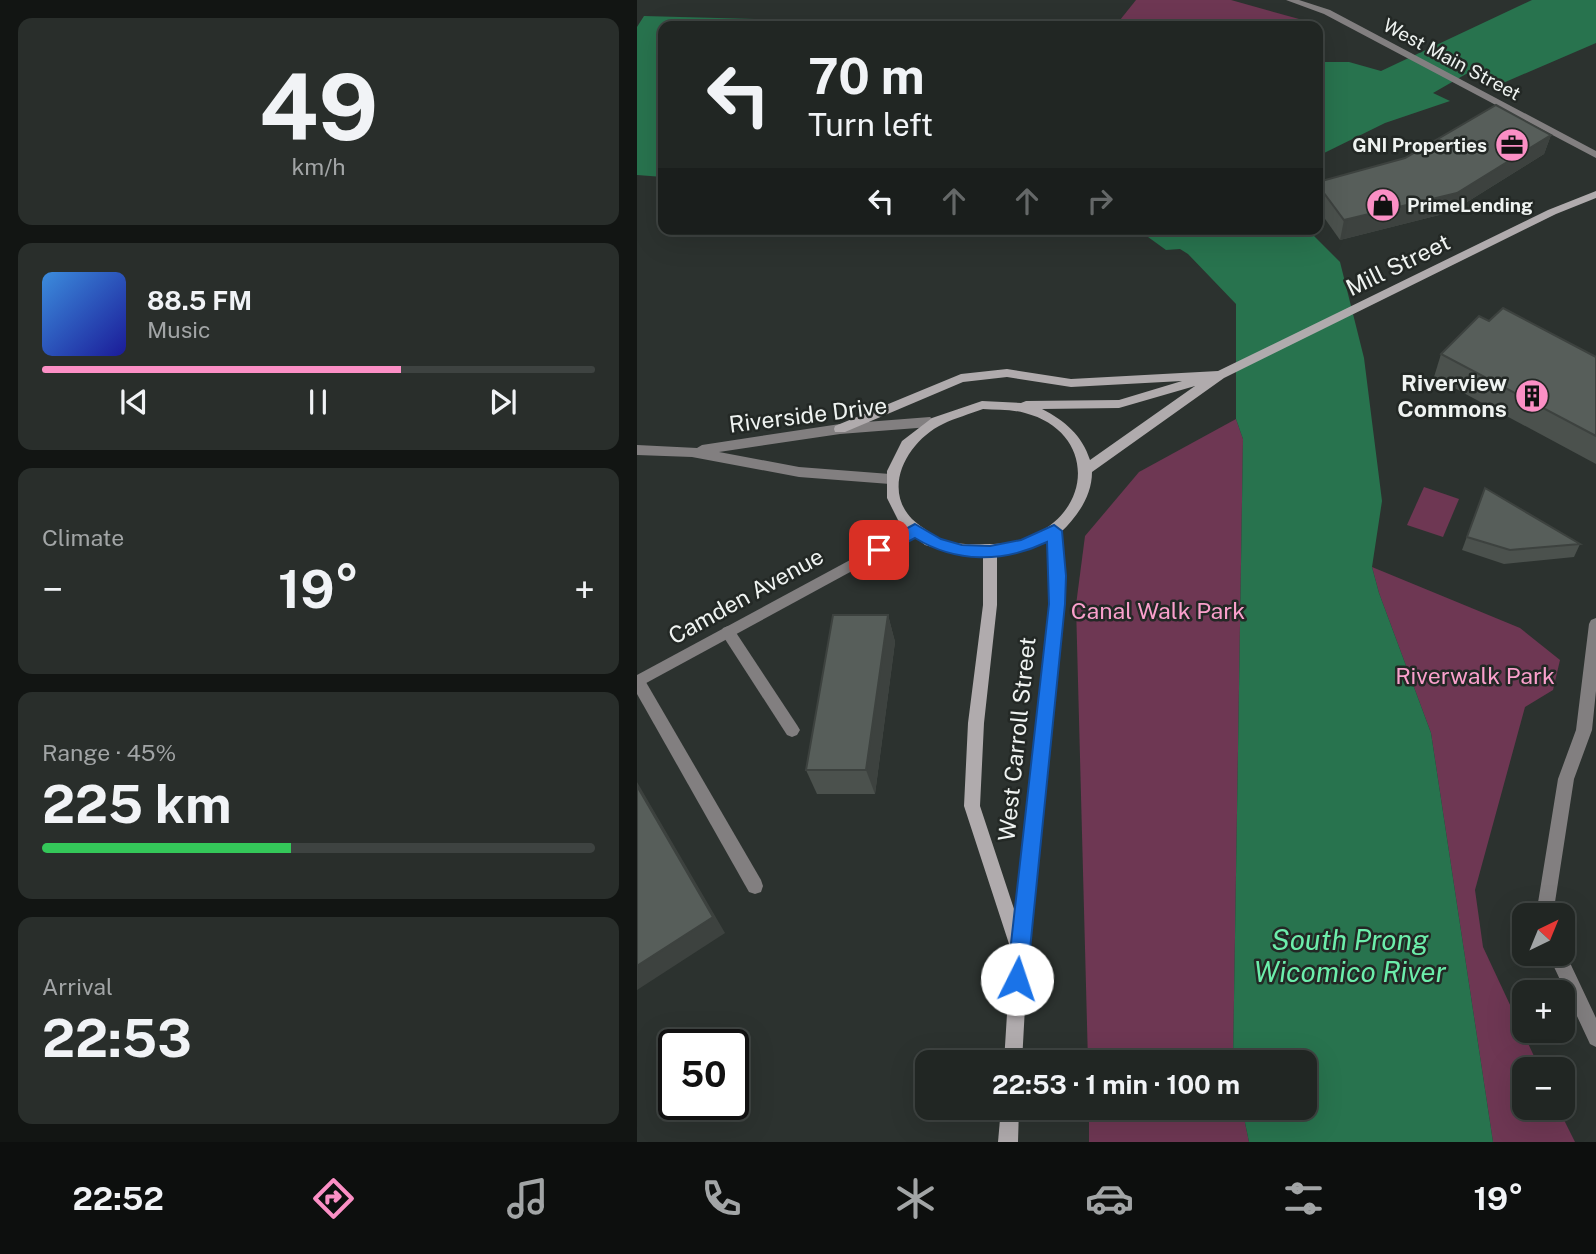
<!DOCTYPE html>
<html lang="en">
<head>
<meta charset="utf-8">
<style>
	body { margin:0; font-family:"Public Sans",sans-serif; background:#292e2b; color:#f1f3f6; height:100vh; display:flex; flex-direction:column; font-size:26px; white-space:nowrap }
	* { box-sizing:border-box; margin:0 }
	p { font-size:23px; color:#a2a5a6 }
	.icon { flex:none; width:38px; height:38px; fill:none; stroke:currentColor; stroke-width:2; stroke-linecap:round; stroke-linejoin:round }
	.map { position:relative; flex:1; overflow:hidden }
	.details { display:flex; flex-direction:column; gap:18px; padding:18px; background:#121513; width:637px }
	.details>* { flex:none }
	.hud { position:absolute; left:21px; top:21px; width:665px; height:214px; border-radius:14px; box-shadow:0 7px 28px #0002,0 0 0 2px #3e4341; background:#212623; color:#f1f3f6; overflow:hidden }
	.needle { width:46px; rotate:43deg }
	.fabs { position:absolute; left:875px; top:903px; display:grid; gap:14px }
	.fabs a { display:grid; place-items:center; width:63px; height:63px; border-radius:14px; background:#212623; box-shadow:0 7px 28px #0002,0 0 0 2px #3e4341; font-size:35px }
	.speed { position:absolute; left:21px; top:1029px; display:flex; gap:14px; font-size:35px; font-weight:700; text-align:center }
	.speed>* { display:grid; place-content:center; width:91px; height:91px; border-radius:50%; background:#212623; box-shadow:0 7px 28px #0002,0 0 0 2px #3e4341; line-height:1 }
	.speed .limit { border:4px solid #111; border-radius:10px; background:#fff; color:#111 }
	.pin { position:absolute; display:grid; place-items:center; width:60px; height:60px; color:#fff; margin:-30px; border-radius:14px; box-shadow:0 4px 10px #0006 }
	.me { position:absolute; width:77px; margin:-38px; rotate:4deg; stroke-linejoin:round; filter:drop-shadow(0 0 5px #0008) }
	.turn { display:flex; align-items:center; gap:24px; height:147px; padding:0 35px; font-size:32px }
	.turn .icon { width:91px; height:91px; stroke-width:2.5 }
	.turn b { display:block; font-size:49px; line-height:60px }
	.lanes { display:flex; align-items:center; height:66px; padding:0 35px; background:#0003; justify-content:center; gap:35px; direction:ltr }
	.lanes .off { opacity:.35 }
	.big { font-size:52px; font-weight:700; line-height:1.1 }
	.details .widget { flex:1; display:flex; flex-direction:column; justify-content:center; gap:10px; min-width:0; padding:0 24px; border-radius:14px; background:#292e2b }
	.details .dial { align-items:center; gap:0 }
	.dial b { font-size:91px; line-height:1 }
	.song { display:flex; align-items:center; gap:21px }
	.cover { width:84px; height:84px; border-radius:10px; background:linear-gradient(135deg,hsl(210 70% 55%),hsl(240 70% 35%)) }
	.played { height:7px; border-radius:4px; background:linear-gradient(90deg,#fb8fc5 65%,#3e4341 65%) }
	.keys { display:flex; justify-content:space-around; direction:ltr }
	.heat { display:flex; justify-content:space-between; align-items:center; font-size:38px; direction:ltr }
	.charge { height:10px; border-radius:5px; background:linear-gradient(90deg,#34c759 45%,#3e4341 0) }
	.trip { position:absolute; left:278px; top:1050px; width:402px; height:70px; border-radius:14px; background:#212623; box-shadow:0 7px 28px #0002,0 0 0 2px #3e4341; font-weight:700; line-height:70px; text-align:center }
	.tab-bar { display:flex; height:112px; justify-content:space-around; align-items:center; background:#0d0f0e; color:#a2a5a6 }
	.tab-bar .icon { width:49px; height:49px }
	.tab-bar .current { color:#fb8fc5 }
	.tab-bar b { font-size:32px; color:#f1f3f6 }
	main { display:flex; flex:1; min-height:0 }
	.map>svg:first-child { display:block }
</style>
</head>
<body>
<main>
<section class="details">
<div class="widget dial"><b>49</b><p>km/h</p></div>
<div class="widget">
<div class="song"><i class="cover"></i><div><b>88.5 FM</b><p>Music</p></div></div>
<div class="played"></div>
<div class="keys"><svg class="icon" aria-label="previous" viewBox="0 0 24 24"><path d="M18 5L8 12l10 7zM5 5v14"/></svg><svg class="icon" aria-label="pause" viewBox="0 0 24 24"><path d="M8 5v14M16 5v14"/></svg><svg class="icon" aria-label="next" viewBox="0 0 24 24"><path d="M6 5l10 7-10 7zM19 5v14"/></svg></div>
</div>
<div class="widget"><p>Climate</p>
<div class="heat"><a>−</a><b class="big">19°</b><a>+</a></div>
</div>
<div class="widget"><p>Range · 45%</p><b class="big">225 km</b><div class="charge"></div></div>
<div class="widget"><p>Arrival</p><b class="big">22:53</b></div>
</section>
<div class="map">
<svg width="959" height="1142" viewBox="0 0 959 1142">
	<rect width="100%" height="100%" fill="#2c322f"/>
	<g fill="#6e3753">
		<polygon points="499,0 594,0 662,19 668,24 482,26 483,20"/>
		<polygon points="599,419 606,439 596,1062 451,1062 439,605 448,536 502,472"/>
		<polygon points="787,487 822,499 806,537 770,525"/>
		<polygon points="735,567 883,628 923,660 916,690 888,707 838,890 846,947 903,1069 887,1069 887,1108 921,1108 938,1142 856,1142 794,733 742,593"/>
		<polygon points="452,1108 605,1108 612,1142 452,1142"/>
	</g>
	<g fill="#28734e">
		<polygon points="895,0 959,0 959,43 866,83 836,70 796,93 813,101 748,123 681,156 681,62 712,62 744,71"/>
		<polygon points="7,16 310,24 310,26 26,26 26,177 0,175 0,27"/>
		<polygon points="500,229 670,229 703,262 727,358 745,501 735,567 742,593 794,733 856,1142 612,1142 605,1108 668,1108 668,1062 596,1062 606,439 599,419 599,304 551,254 543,249 529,250"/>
	</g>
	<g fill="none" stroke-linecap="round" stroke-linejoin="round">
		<g fill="#827f80" fill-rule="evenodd">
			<polygon points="91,626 96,628 160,725 163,730 160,735 155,737 150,735 86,636 84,632 86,628"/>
			<polygon points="0,676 6,677 124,880 126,886 124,892 118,894 112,892 0,694"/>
		</g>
		<g fill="#827f80" fill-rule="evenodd">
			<polygon points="959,618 959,691 955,730 937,779 916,915 899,915 921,779 939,730 952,624 954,620"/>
			<polygon points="926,948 959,1018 959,1047 953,1044 911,954 926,954"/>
		</g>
		<g fill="#827f80" fill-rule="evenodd">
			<polygon points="649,0 662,0 693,10 959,151 959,158 687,14"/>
			<polygon points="293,417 299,422 293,427 203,434 82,452 162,467 253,474 260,479 253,484 162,477 55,457 0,455 0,445 60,448 65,445 203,424"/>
			<polygon points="278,525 285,530 283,534 0,688 0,675"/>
		</g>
		<g fill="#b0abad" fill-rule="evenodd">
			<path d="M959 191V198L919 214 587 378 455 472C455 496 440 517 424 532L428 576 427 604 391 952 385 1062H367L374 950 327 806 331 723 346 605V555L327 556 288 545 264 526 250 498V471L265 441 295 418 345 401 384 403 389 401 482 400 545 381 434 387 370 377 326 382 208 432H198L197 429 198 426 324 374 370 369 434 379 581 371 911 210ZM558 386 453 460C445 435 428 421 405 409L482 408ZM346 409C360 410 374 409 388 413 454 430 459 504 399 534 383 543 366 544 348 544 329 545 307 544 292 532 287 528 280 524 275 519 244 487 272 440 306 424 318 418 333 414 346 409ZM411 541 414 576 413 604 378 912 343 806 347 723 360 605V555L384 551Z"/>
			<polygon points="364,1108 382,1108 381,1142 361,1142"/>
		</g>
	</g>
	<g fill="#4b514d">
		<polygon points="914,135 907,154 814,212 703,240 681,209 681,182"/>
		<polygon points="852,321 959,357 959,464 797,377 804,354"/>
		<polygon points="848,488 943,544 937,557 867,564 825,550"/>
		<polygon points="251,615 258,642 238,794 180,794 169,770"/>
	</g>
	<g fill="#3d423f">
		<polygon points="914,135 907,154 814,212 703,240 707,220"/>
		<polygon points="251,615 258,642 238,794 229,770"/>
		<polygon points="0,782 88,933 0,990"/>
	</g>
	<g fill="#575e5a" stroke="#3d423f" stroke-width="2">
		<polygon points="859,105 914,135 820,193 707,220 681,185 681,182 768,158"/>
		<polygon points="866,308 959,357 959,436 804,354 842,316 852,321"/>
		<polygon points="848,488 943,544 873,550 830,537"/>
		<polygon points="196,615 251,615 229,770 169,770"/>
		<polygon points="0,786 76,917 0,966"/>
	</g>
	<path fill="#1a73e8" stroke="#114b97" stroke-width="2" d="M278 524 304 539 325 545 353 546 384 540 417 525 425 531 429 576 428 604 390 979 387 987 380 990 373 987 370 979 412 604 410 542C366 563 319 563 278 538L248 554H237L235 550 237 546Z"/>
	<defs>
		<g id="office-disc" transform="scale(1.75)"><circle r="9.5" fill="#fb8fc5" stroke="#232825"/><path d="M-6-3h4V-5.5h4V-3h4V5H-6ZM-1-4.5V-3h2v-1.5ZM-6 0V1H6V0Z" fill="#111"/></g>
		<g id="shop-disc" transform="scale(1.75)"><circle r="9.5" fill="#fb8fc5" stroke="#232825"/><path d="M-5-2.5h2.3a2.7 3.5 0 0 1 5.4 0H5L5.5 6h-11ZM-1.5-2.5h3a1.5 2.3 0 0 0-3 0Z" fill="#111"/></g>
		<g id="building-disc" transform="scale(1.75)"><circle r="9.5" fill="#fb8fc5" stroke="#232825"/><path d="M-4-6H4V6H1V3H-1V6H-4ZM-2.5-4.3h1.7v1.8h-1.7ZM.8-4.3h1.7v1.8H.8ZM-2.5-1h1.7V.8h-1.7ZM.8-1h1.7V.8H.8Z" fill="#111"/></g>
	</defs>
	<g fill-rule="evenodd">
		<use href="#office-disc" x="875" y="145"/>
		<use href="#shop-disc" x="746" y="205"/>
		<use href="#building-disc" x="895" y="396"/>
	</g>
	<g text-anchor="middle" stroke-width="5" stroke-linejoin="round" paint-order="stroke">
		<g font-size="19" fill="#eff3f1" stroke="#232825">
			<text transform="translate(815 59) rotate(28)" y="7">West Main Street</text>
		</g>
		<g font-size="19" font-weight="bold" fill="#eff3f1" stroke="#232825" text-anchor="end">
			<text x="850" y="152">GNI Properties</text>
			<text x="770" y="212" text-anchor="start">PrimeLending</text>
		</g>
		<g font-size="23" fill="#eff3f1" stroke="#232825">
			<text transform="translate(761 265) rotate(-26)" y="8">Mill Street</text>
			<text transform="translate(171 415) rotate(-7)" y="8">Riverside Drive</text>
			<text transform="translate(109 596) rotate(-29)" y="8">Camden Avenue</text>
			<text transform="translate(380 739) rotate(-84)" y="8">West Carroll Street</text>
		</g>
		<g font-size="23" font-weight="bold" fill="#eff3f1" stroke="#232825" text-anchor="end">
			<text x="870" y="391">Riverview<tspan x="870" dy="26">Commons</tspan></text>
		</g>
		<g font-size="23" fill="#faa0cc" stroke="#232825">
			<text x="521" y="619">Canal Walk Park</text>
			<text x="838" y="684">Riverwalk Park</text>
		</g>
		<g font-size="28" font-style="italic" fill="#6ceeab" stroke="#232825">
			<text x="713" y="950">South Prong<tspan x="713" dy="32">Wicomico River</tspan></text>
		</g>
	</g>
</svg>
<div class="fabs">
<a><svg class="needle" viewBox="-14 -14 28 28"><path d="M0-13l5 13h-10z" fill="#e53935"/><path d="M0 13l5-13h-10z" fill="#a2a5a6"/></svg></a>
<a>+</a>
<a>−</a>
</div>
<div class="speed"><div class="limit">50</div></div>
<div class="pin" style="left:242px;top:550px;background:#d93025"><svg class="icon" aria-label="arrive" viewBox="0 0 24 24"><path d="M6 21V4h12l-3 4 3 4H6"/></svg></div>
<svg class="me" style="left:380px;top:979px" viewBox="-20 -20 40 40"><circle r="19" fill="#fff"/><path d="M0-13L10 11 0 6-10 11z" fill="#1a73e8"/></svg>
<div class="trip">22:53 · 1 min · 100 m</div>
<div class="hud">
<div class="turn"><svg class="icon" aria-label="left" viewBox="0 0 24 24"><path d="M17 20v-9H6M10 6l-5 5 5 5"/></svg><div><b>70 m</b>Turn left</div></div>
<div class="lanes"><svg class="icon" aria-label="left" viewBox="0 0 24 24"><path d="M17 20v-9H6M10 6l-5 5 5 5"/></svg><svg class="icon off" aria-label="ahead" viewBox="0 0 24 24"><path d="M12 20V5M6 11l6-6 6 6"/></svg><svg class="icon off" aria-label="ahead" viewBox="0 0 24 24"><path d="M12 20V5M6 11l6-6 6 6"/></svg><svg class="icon off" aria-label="right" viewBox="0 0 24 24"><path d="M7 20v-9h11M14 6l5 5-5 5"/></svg></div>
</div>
</div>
</main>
<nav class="tab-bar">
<b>22:52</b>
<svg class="icon current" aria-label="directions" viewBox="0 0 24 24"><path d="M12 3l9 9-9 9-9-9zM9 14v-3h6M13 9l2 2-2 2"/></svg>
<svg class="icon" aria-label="music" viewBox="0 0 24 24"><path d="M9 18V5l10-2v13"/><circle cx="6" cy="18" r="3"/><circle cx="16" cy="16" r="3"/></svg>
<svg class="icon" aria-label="phone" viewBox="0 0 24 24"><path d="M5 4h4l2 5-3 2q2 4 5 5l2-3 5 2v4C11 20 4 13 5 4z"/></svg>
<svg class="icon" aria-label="climate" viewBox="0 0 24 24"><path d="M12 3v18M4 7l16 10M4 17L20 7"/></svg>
<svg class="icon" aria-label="car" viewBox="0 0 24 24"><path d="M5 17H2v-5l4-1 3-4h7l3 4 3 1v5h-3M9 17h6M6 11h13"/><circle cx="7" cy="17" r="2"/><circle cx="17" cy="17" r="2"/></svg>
<svg class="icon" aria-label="filters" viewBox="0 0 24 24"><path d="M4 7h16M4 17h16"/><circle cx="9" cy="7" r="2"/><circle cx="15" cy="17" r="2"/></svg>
<b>19°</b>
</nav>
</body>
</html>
